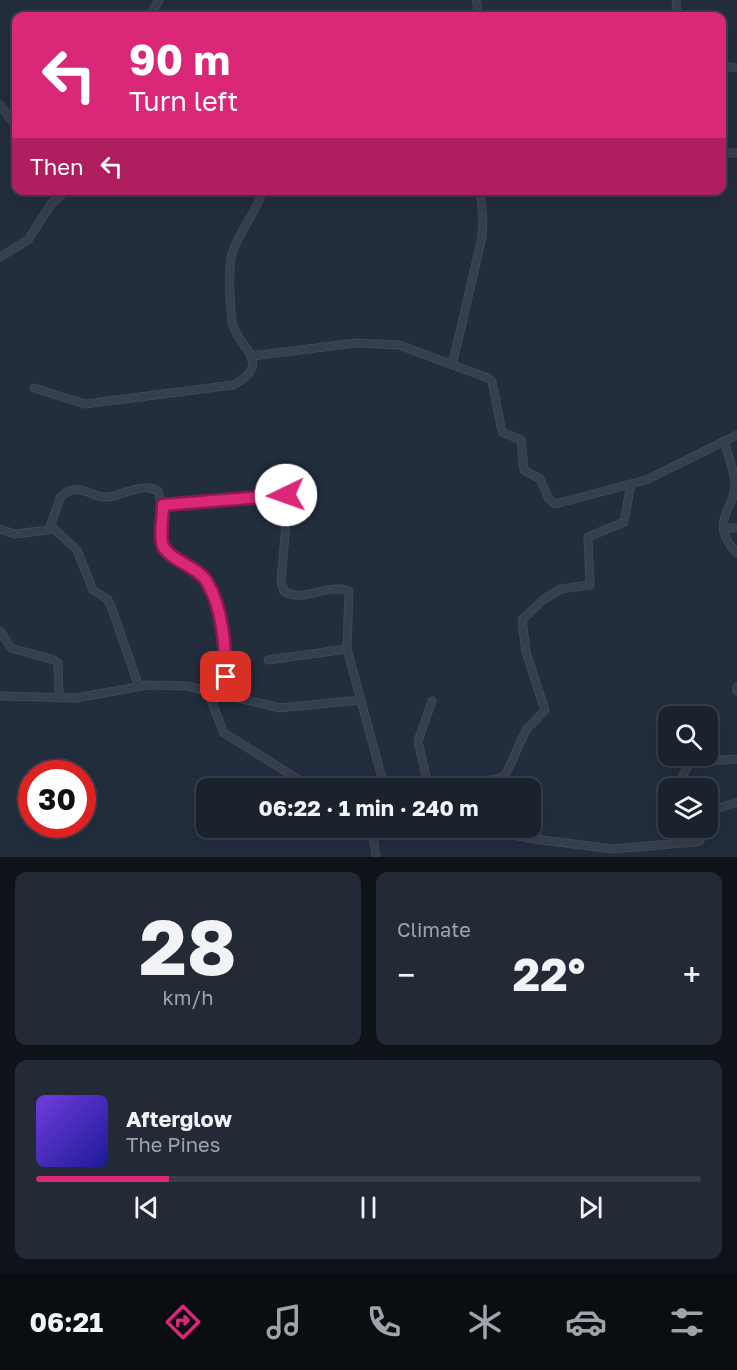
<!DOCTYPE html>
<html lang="en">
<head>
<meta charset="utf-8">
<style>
	body { margin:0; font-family:"Golos Text",sans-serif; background:#232a36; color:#f1f3f6; height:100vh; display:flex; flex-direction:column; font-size:22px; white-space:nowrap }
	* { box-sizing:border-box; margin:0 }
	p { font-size:20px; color:#9fa4aa }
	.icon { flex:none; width:33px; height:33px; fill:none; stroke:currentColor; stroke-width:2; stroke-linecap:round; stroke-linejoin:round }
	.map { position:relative; height:857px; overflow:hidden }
	.side { display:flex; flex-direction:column; gap:15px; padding:15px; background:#0e1319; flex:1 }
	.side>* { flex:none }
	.guide { position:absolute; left:12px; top:12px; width:714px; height:183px; border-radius:12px; box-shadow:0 6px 24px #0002,0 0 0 2px #383f4a; background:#db2777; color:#fff; overflow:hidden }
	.buttons { position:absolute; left:658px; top:706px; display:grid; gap:12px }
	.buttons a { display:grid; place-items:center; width:60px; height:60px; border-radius:12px; background:#1a222e; box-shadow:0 6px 24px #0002,0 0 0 2px #383f4a; font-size:30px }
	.speed { position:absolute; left:18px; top:760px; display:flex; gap:12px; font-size:30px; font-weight:700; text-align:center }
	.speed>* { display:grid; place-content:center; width:78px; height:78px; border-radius:50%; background:#1a222e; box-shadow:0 6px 24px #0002,0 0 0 2px #383f4a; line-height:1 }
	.speed .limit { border:9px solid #d22; background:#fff; color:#111 }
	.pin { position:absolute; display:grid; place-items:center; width:51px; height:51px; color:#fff; margin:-26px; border-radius:12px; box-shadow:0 3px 9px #0006 }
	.me { position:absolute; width:66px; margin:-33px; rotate:267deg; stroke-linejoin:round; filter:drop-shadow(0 0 4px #0008) }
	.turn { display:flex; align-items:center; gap:21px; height:126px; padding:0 18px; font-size:27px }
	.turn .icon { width:78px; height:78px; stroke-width:2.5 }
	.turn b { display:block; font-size:42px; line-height:51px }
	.then { display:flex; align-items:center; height:57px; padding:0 18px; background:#0003; gap:12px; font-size:22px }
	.big { font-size:45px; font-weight:700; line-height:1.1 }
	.side .card { flex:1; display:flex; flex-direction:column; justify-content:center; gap:9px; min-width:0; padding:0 21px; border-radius:12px; background:#232a36 }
	.side .dial { align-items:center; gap:0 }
	.dial b { font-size:78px; line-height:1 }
	.song { display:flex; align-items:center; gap:18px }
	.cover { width:72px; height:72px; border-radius:9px; background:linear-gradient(135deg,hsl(260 70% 55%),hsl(240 70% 35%)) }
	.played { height:6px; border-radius:3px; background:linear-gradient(90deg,#db2777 20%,#383f4a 20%) }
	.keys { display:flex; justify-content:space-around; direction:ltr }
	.heat { display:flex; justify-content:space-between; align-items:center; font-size:33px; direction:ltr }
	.side .tiles { flex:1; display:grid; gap:15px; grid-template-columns:1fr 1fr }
	.card:last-child { grid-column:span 2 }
	.trip { position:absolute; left:196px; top:778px; width:345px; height:60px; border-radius:12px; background:#1a222e; box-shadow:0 6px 24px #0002,0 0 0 2px #383f4a; font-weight:700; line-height:60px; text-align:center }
	.tab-bar { display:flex; height:96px; justify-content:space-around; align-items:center; background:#0a0e12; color:#9fa4aa }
	.tab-bar .icon { width:42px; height:42px }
	.tab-bar .selected { color:#db2777 }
	.tab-bar b { font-size:27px; color:#f1f3f6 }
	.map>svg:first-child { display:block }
</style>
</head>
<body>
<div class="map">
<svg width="737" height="857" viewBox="0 0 737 857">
	<rect width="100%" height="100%" fill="#222d3e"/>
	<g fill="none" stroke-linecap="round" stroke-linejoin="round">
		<g stroke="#404857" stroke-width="9">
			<g id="street">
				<polyline points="476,0 479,16"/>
				<polyline points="676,0 677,16"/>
				<polyline points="149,16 159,0"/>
				<polyline points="722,66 737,68"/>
				<polyline points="0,105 16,126"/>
				<polyline points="722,153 737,153"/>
				<polyline points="0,257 28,240 51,204 67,190"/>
				<polyline points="252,356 356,343 399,345 488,378 492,381 502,432 521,440 524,470 540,479 549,499 555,504 646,480 737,435"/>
				<polyline points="453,362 482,237 483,218 480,190"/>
				<path d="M34 388 85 404 233 385C277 362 234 345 232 321 230 304 227 262 234 248 242 228 256 212 263 190"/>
				<path d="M724 441C728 455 734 469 735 483 737 508 706 521 737 553"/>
				<path d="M163 505 277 495H286L288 499 281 582 284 591C302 604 329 582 349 591L347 649 385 789"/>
				<polyline points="51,526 77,550 93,590 107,599 111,606 139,687"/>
				<polyline points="725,528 737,528"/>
				<path d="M0 529 14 534 49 530 60 498C78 478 93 500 108 497 125 495 141 482 158 491 165 510 158 529 163 545 168 559 192 565 202 575 225 598 226 665 227 695"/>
				<polyline points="0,631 11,648 54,660 58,663 59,698"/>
				<polyline points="268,660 347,649"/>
				<polyline points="737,687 737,691"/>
				<polyline points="207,690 224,733 314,789"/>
				<polyline points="0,696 76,698 148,685 187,686 280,708 360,700"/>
				<polyline points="680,781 690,762 737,759"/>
				<polyline points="429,789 418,741 432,701"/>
				<polyline points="439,789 501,778 506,774 526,730 545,710 526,652 522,620 544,599 561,589 590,585 588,537 624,522 631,484"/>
				<polyline points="708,812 737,802"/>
				<polyline points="372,828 376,857"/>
				<polyline points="476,828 534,839 613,849 695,842 700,841 703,828"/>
			</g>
		</g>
		<use href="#street" stroke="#363f4e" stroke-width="7"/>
	</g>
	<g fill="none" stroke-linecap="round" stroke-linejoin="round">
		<g stroke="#8e194d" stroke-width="15">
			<path id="route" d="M226 677C225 646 223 609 207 582 198 566 165 559 162 543 160 531 163 517 163 505L286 495"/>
		</g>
		<use href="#route" stroke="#db2777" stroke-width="10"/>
	</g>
</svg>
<div class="buttons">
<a><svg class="icon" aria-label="search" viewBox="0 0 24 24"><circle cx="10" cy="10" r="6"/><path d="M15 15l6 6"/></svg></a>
<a><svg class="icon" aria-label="layers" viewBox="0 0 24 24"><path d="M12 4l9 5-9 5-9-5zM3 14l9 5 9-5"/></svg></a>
</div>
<div class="speed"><div class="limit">30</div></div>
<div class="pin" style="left:226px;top:677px;background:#d93025"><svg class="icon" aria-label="arrive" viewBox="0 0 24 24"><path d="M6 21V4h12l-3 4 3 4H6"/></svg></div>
<svg class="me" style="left:286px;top:495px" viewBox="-20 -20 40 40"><circle r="19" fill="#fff"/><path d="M0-13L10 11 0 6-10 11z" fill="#db2777"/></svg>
<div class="trip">06:22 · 1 min · 240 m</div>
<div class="guide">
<div class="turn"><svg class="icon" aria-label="left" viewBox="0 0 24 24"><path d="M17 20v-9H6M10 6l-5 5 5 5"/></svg><div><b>90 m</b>Turn left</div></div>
<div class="then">Then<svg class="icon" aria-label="left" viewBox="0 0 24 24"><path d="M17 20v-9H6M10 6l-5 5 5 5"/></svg></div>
</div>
</div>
<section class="side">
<div class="tiles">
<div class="card dial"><b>28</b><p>km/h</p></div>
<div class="card"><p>Climate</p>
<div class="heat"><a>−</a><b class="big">22°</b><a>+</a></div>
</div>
<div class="card">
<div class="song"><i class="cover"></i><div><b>Afterglow</b><p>The Pines</p></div></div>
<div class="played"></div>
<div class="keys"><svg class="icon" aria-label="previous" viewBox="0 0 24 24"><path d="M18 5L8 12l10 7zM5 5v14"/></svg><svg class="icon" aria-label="pause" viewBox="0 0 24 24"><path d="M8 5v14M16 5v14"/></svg><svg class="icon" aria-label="next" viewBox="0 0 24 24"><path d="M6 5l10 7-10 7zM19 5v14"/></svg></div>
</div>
</div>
</section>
<nav class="tab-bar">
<b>06:21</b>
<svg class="icon selected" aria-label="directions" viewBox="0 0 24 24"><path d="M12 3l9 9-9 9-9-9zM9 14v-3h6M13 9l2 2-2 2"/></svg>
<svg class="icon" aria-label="music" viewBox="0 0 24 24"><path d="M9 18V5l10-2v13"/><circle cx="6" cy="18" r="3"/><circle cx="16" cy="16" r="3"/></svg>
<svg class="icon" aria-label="phone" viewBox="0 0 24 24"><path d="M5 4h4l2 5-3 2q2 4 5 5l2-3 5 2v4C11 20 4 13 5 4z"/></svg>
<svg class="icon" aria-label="climate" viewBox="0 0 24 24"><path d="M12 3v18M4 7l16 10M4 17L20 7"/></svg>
<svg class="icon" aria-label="car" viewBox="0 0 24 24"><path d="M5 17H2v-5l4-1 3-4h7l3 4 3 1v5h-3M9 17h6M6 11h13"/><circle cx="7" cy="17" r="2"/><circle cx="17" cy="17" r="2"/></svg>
<svg class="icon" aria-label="filters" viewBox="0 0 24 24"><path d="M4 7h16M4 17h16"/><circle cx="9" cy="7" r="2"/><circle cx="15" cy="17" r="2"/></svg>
</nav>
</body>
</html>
